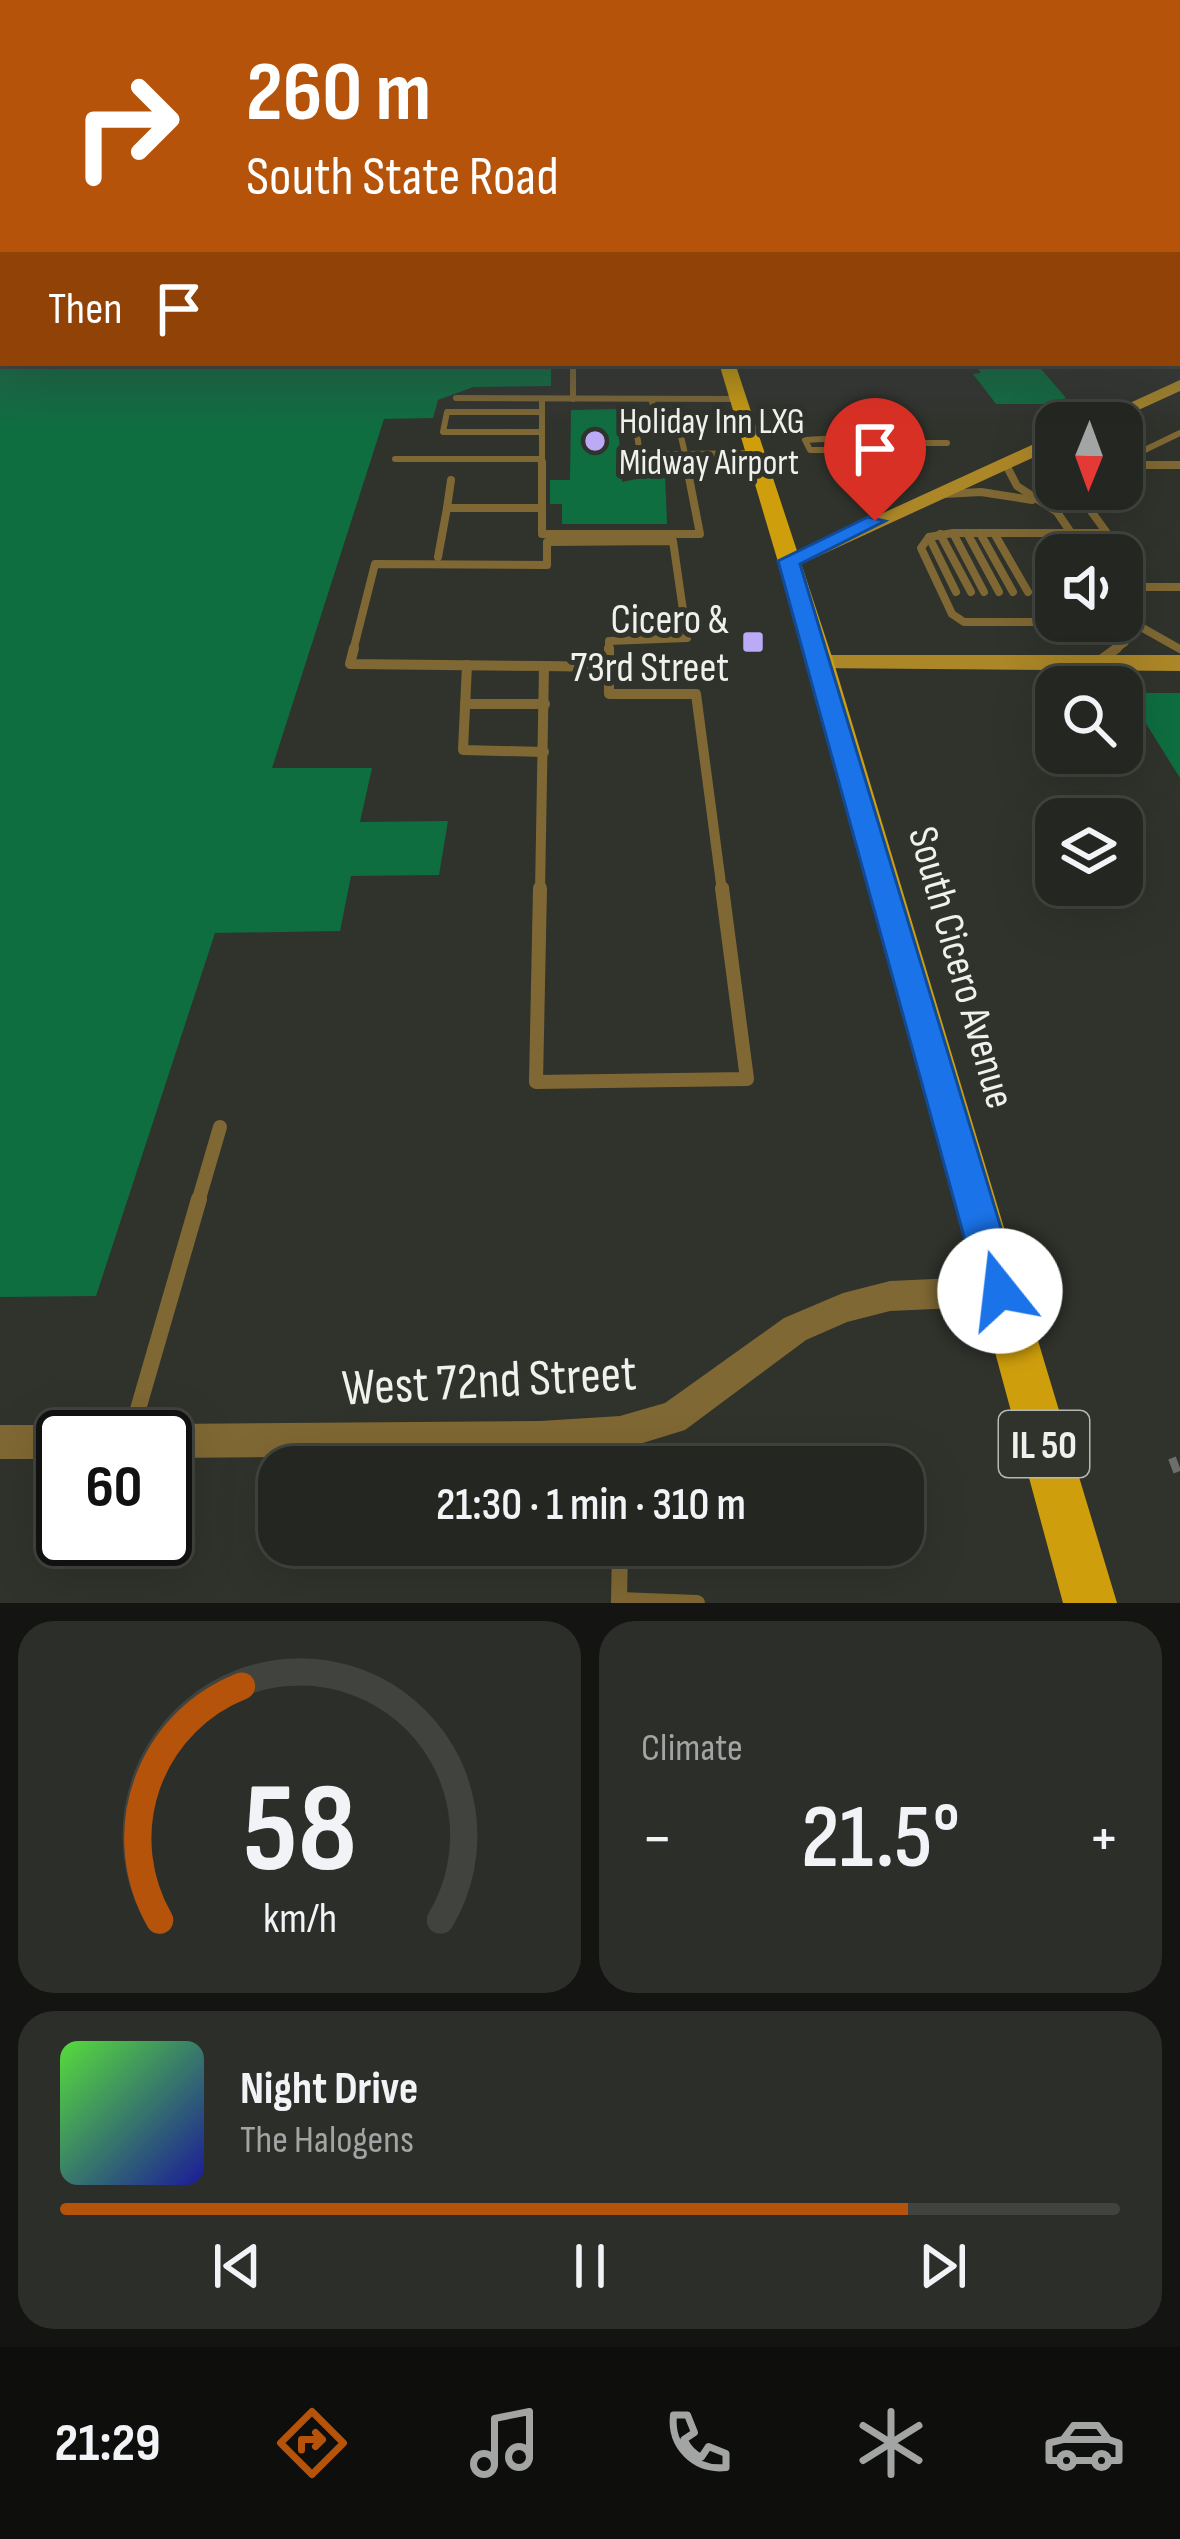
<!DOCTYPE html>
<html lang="en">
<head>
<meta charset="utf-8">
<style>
	body { margin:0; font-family:"Sofia Sans Condensed",sans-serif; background:#2c2e2a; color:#f1f3f6; height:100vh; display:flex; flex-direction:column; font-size:45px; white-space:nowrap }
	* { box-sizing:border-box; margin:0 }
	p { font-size:39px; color:#a3a5a5 }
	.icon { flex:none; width:66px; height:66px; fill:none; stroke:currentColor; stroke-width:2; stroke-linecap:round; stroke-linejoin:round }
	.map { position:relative; height:1603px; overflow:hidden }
	.details { display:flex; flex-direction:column; gap:18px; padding:18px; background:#141512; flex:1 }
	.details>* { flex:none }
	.guide { position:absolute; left:0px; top:0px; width:1182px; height:366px; box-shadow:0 12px 48px #0002,0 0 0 3px #41433f; background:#b45309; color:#fff; overflow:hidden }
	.needle { width:78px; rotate:181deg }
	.buttons { position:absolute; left:1035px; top:402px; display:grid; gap:24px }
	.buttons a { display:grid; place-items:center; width:108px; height:108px; border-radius:24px; background:#242621; box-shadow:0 12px 48px #0002,0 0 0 3px #41433f; font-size:60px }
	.speed { position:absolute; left:36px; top:1410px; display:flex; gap:24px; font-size:60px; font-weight:700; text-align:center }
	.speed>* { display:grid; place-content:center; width:156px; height:156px; border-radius:50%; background:#242621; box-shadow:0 12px 48px #0002,0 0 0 3px #41433f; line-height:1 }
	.speed .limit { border:6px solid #111; border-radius:18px; background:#fff; color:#111 }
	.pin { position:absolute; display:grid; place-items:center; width:102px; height:102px; color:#fff; margin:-123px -51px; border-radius:50% 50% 50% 0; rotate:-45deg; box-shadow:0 0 12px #0007 }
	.pin .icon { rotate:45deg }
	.me { position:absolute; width:132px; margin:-66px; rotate:344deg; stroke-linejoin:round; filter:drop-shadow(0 0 9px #0008) }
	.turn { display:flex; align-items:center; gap:42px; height:252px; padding:0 48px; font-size:54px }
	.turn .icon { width:156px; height:156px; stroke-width:2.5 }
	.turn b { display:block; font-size:84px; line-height:102px }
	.then { display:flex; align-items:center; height:114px; padding:0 48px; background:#0003; gap:24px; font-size:45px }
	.big { font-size:90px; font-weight:600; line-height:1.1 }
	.details .widget { flex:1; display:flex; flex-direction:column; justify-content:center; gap:18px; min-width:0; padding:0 42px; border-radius:36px; background:#2c2e2a }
	.details .dial { align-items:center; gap:0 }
	.dial svg { height:312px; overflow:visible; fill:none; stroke:#41433f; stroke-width:7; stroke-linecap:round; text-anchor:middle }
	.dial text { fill:#f1f3f6; stroke:none }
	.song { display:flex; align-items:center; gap:36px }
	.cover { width:144px; height:144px; border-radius:18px; background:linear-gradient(135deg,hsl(110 70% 55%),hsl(240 70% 35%)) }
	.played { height:12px; border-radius:6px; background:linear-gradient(90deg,#b45309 80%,#41433f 80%) }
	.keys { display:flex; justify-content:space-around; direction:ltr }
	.heat { display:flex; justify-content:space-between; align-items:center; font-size:66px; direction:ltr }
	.details .tiles { flex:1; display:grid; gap:18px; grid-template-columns:1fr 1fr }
	.widget:last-child { grid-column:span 2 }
	.trip { position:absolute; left:258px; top:1446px; width:666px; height:120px; border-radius:36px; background:#242621; box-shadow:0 12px 48px #0002,0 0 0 3px #41433f; font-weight:600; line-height:120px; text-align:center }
	.dock { display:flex; height:192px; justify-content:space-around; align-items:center; background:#0e0f0d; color:#a3a5a5 }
	.dock .icon { width:84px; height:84px }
	.dock .selected { color:#b45309 }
	.dock b { font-size:54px; color:#f1f3f6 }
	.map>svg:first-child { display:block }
</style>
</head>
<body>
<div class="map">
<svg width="1180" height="1603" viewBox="0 0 1180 1603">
	<rect width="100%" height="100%" fill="#30322c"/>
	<g fill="#0e6e40">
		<polygon points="0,363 551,363 551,386 473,387 438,400 433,418 384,419 272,768 372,768 360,822 448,821 439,875 351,876 340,931 215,933 96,1296 0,1297"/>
		<polygon points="973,363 1036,363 1066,398 1051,404 996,404 973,374 981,373"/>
		<polygon points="617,409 622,482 665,473 667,524 562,524 562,504 550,504 550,480 570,480 571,410"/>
		<polygon points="1127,693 1180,693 1180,778"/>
	</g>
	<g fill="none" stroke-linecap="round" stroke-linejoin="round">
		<polyline stroke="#6c6e69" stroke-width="8" stroke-dasharray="15 9" stroke-linecap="butt" points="1172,1458 1180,1479"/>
		<g stroke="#7f6833" stroke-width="6">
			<polyline points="573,363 573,399"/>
			<polyline points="456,398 739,399"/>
			<polyline points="651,399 656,413"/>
			<polyline points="542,400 542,465"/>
			<polyline points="542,412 447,412 443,432 542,432"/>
			<polygon points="656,413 676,414 685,454 640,454 634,416"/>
			<polyline points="906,443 947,443"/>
			<polyline points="855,450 810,450 805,440 875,436 912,443"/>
			<polyline points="876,450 909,444"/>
			<polyline points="395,459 542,459"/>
			<polyline points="1122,461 1180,433"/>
			<polyline points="687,465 685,454 755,453"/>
		</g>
		<g stroke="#7f6833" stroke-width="8">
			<polyline points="542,462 542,534 700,534 686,462"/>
			<polyline points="1005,463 1017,486 1057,512 1086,555"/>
			<polyline points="1122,465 1180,465"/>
			<polyline points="1075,489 1107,533 953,533 929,537 921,548 952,614 964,622 1132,622"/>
			<polyline points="944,494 981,492 1032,500"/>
			<polyline points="447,508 451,480"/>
			<polyline points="953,533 984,592"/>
			<polyline points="967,533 999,592"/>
			<polyline points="980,533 1013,592"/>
			<polyline points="994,533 1028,592"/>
			<polyline points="940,534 971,592"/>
			<polyline points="929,537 956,592"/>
			<polyline points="438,557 447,508 542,508"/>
			<polyline points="1122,587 1180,587"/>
			<polyline points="1122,608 1132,622 1180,649"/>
			<polyline points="353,651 375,564 547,565 547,542 673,541 687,638 609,641 609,651"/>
			<polyline points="1113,651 1125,642 1132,622"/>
		</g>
		<g stroke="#7f6833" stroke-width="10">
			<polyline points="354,648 350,664 544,666"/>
			<polyline points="609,648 609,694 696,694 722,891"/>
			<polyline points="1102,659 1117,648"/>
			<polyline points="467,665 463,750 544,752"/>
			<polyline points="544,666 608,667"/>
			<polyline points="465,704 545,704"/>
			<polyline points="540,891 544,666"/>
		</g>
		<g stroke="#7f6833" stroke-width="14">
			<polyline points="540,888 536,1082 747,1079 722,888"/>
			<polyline points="198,1202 220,1127"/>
		</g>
		<g stroke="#7f6833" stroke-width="16">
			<polyline points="620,1436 620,1467"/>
			<polyline points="130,1437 199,1199"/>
			<polyline points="620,1600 697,1603"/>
			<polyline points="619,1602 620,1545"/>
		</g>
		<g fill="#7f6833" fill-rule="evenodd">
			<polygon points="1000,1276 1011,1281 1016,1291 1011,1301 1000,1306 890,1311 847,1322 806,1340 685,1430 620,1450 540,1455 165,1458 165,1437 149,1437 153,1429 165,1424 540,1421 620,1416 665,1403 784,1318 843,1293 890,1281"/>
			<polygon points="0,1425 63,1425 75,1430 78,1437 63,1437 63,1459 0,1459"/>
		</g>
		<g fill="#ac8728" fill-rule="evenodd">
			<polygon points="1180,380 1180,391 1110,423 1086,423"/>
			<polygon points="1056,434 1056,447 797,566 789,568 778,561"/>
			<polygon points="821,655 1180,655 1180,671 812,668 808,663 812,658"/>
		</g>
		<polygon fill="#ce9e0c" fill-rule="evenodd" points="719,363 735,363 834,663 1117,1603 1063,1603 808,663"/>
	</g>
	<linearGradient id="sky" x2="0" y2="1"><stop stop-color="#1a1c18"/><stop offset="0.48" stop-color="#484f56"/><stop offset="1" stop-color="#484f56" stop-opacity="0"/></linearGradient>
	<rect width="1180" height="433" fill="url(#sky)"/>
	<polygon fill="#1a73e8" stroke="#114b97" stroke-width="3" points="868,517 885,521 800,564 1020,1291 1014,1305 1000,1310 985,1305 979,1291 778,561"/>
	<g fill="#bbaaf6" stroke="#30322c" stroke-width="4.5">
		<circle cx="595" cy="441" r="12"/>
		<rect x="741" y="630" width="24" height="24" rx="6"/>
	</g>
	<g text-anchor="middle" stroke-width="10" stroke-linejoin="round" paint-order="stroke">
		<g font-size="36" fill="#f0f1ee" stroke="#30322c" text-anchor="start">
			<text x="619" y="433">Holiday Inn LXG<tspan x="619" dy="41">Midway Airport</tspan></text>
		</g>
		<rect fill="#30322c" stroke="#b6b8b4" stroke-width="3" x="999" y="1411" width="90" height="66" rx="9"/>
		<g font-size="39" font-weight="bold" fill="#f0f1ee">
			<text x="1044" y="1458">IL 50</text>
		</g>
		<g font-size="42" fill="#f0f1ee" stroke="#30322c" text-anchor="end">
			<text x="729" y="633">Cicero &amp;<tspan x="729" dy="48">73rd Street</tspan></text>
		</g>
		<g font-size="42" fill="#f0f1ee" stroke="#30322c">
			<text transform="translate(963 967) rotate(74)" y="15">South Cicero Avenue</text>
		</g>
		<g font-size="51" fill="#f0f1ee" stroke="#30322c">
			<text transform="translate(489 1379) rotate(-3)" y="18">West 72nd Street</text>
		</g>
	</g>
</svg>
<div class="buttons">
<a><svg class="needle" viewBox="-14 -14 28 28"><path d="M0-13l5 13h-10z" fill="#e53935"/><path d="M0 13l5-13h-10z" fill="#a3a5a5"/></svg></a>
<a><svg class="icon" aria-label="sound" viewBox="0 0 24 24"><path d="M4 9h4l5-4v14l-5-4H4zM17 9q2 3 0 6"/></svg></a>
<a><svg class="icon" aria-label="search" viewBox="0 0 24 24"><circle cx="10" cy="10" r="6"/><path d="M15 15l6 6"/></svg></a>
<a><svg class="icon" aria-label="layers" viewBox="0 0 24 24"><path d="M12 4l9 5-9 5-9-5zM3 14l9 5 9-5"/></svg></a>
</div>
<div class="speed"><div class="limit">60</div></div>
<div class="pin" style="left:875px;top:521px;background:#d93025"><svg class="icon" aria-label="arrive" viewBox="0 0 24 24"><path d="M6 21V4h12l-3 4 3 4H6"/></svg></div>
<svg class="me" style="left:1000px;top:1291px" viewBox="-20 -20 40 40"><circle r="19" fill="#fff"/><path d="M0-13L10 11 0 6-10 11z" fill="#1a73e8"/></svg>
<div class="trip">21:30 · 1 min · 310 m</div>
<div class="guide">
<div class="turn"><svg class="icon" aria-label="right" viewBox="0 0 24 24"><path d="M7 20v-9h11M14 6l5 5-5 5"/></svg><div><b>260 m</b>South State Road</div></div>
<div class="then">Then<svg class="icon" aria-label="arrive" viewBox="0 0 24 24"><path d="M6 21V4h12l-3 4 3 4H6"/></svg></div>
</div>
</div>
<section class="details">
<div class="tiles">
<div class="widget dial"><svg viewBox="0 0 100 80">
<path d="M14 69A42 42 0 1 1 86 69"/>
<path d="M14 69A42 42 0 0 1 35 9" stroke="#b45309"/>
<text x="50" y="56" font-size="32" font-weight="700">58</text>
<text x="50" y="72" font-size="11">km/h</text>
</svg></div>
<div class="widget"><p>Climate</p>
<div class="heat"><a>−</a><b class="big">21.5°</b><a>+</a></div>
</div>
<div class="widget">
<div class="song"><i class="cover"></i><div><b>Night Drive</b><p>The Halogens</p></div></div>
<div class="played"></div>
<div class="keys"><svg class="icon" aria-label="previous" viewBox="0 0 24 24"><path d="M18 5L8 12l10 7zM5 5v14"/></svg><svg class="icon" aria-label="pause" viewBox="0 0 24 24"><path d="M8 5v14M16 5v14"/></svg><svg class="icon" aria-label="next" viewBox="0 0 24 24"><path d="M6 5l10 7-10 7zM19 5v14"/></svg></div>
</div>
</div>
</section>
<nav class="dock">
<b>21:29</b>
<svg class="icon selected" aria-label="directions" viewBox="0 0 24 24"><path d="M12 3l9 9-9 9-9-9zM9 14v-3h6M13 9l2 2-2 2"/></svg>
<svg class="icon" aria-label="music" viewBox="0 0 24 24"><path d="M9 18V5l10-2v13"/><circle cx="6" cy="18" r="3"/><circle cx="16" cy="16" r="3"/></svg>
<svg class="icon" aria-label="phone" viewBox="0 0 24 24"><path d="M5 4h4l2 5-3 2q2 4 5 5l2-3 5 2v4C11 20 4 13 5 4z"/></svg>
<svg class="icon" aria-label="climate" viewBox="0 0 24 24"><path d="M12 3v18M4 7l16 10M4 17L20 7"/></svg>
<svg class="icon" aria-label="car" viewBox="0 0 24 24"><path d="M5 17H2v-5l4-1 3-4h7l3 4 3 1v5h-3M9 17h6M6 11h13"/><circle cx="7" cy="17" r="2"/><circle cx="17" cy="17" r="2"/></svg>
</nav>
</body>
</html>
